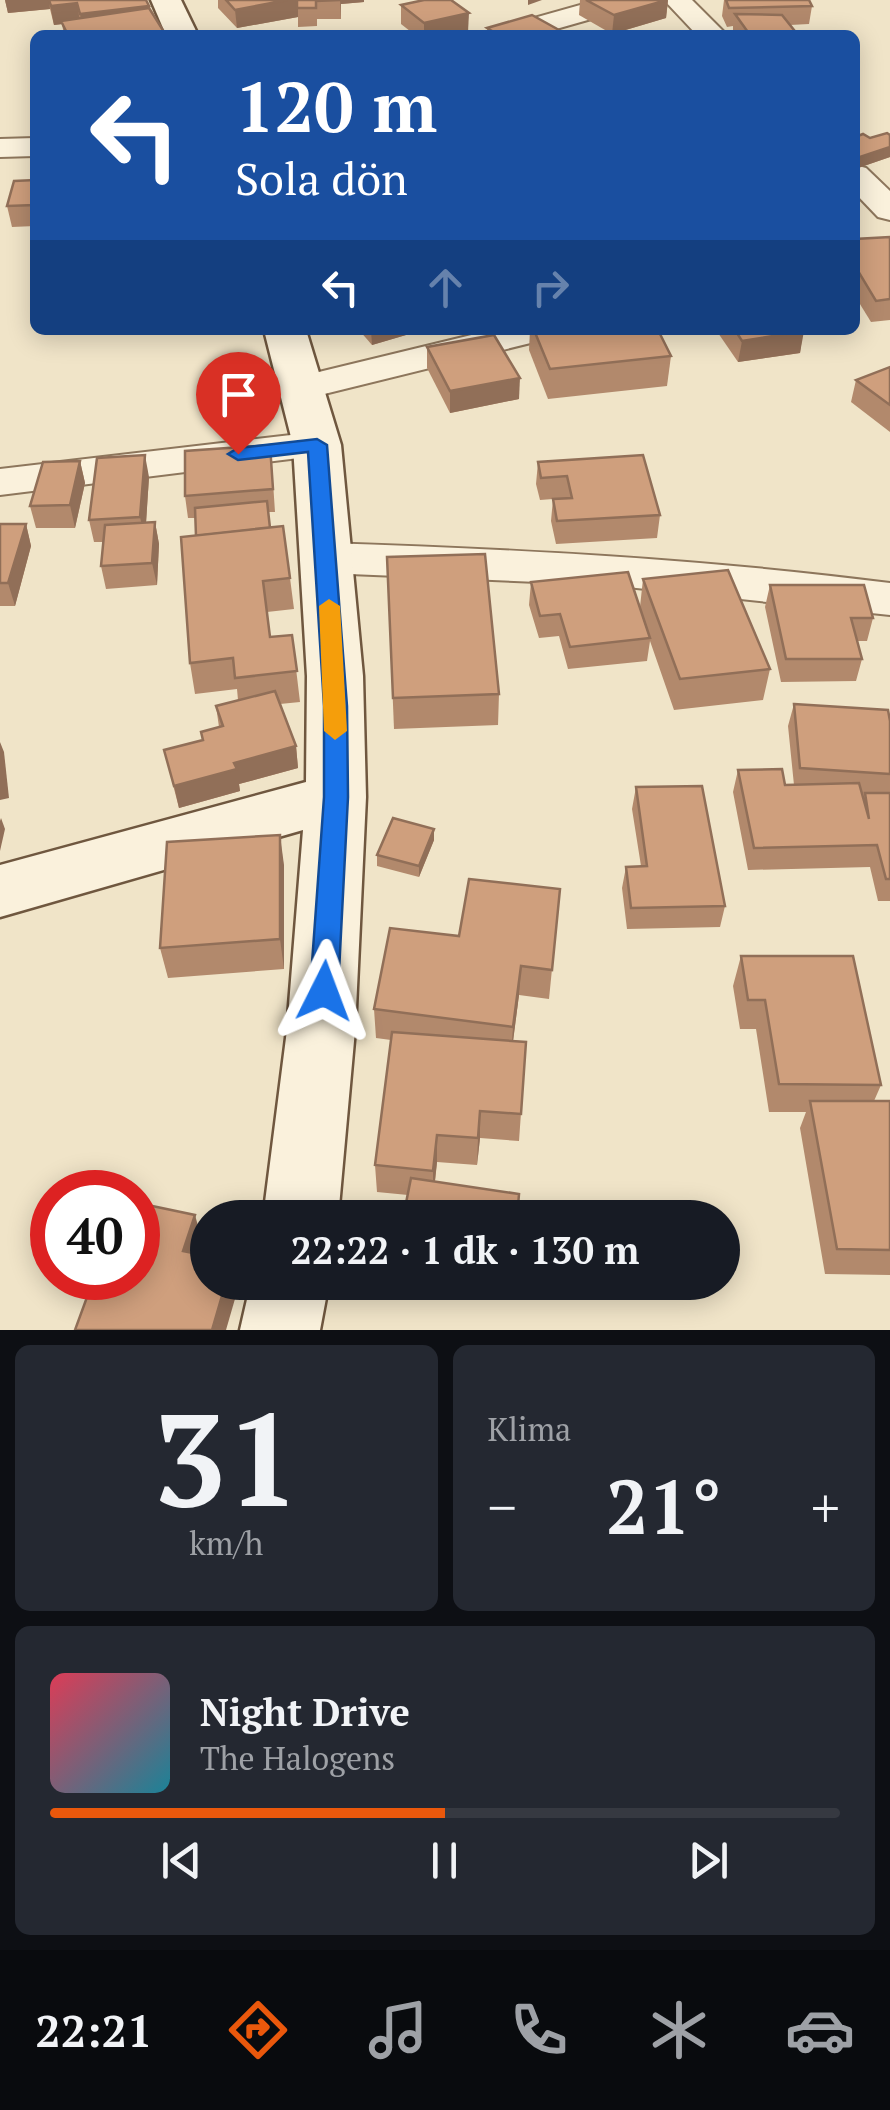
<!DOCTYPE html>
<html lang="tr">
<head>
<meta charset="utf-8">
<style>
	body { margin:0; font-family:"PT Serif",serif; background:#242831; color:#f1f3f6; height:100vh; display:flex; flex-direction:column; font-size:38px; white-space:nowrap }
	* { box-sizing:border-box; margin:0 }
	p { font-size:32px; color:#9ea1a6 }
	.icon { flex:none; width:55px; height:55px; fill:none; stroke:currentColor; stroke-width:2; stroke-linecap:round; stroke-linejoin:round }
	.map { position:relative; height:1330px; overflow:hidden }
	.panel { display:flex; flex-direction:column; gap:15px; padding:15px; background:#0d0f14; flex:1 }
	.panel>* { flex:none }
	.top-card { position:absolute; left:30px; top:30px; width:830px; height:305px; border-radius:15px; box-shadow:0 5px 25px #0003; background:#1a4fa0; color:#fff; overflow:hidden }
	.speed { position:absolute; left:30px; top:1170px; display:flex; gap:20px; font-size:50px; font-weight:700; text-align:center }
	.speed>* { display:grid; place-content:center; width:130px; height:130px; border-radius:50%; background:#171b24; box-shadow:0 5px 25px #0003; line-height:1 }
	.speed .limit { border:15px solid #d22; background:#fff; color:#111 }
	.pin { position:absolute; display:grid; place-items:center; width:85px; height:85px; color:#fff; margin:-102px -42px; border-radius:50% 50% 50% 0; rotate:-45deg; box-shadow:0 0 10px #0007 }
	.pin .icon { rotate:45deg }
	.me { position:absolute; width:110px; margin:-55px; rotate:3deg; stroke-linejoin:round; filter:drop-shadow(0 0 8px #0008) }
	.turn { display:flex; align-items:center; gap:35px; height:210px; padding:0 40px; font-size:45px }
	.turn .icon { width:130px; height:130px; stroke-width:2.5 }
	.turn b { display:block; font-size:70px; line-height:85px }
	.lanes { display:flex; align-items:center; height:95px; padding:0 40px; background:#0003; justify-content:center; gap:50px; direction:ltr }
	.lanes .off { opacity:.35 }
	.big { font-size:75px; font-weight:700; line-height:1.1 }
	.panel .card { flex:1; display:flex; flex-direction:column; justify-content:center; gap:15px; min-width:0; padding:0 35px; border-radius:15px; background:#242831 }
	.panel .dial { align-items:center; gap:0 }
	.dial b { font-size:130px; line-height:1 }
	.song { display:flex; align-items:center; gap:30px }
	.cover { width:120px; height:120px; border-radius:15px; background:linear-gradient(135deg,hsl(350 70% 55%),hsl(190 70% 35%)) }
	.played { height:10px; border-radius:5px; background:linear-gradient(90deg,#ea580c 50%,#363941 50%) }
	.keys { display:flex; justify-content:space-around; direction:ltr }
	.heat { display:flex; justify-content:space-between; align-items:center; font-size:55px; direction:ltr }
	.panel .tiles { flex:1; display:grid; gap:15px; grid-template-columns:1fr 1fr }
	.card:last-child { grid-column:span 2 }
	.trip { position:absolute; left:190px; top:1200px; width:550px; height:100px; border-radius:50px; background:#171b24; box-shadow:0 5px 25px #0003; font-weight:700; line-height:100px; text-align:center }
	.tabs { display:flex; height:160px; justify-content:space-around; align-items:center; background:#090b0e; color:#9ea1a6 }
	.tabs .icon { width:70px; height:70px }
	.tabs .selected { color:#ea580c }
	.tabs b { font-size:45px; color:#f1f3f6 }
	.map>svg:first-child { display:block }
</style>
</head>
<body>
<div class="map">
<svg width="890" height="1330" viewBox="0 0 890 1330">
	<rect width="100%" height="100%" fill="#f0e4c8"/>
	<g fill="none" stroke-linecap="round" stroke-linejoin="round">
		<g stroke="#8d765c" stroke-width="4">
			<g id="street">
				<polygon points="598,0 641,0 637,6 535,35 491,35 495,29"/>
				<polygon points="664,0 692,0 727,35 697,35"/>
				<polygon points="35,138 35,156 0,157 0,139"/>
				<polygon points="855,165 866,168 890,191 890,220 878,217 855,193"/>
				<polygon points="492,330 557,330 551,338 304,399 290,395 285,387 290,379"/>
				<polygon points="317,432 331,436 337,445 331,454 0,495 0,469"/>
				<path d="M326 543C515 549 703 559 890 583V615L608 585 326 573 310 568 304 558 310 548Z"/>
			</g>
		</g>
		<g stroke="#6f573f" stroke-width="5">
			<g id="secondary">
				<polygon points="151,0 181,0 198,35 166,35"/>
				<polygon points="264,330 306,330 341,445 363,676 366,797 355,1030 338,1218 263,1218 287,1030 303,830 0,917 0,865 306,782 307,676 293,445"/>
				<polygon points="251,1282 329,1282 320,1330 240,1330"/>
			</g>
		</g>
		<use href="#street" fill="#faf1dc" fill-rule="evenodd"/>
		<use href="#secondary" fill="#faf1dc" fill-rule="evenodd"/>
	</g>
	<g fill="#b2896c">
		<polygon points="5,0 149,8 166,35 64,35 62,24 54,25 50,9 8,13"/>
		<polygon points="218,0 364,0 364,2 341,4 341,19 317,19 317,26 298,27 298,17 237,28 218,8"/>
		<polygon points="580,0 668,0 666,18 612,34 579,15"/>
		<polygon points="724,0 809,0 812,6 809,24 790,25 798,35 734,35 733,33 733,26 727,27 722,16"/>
		<polygon points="401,5 468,32 455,35 415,35 401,24"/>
		<polygon points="487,28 568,35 487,35"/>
		<polygon points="890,135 890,157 858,168 855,166 855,137 870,138"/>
		<polygon points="35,180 35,226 12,227 7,206"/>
		<polygon points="890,237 890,320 871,322 855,296 855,239"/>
		<polygon points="359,330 423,330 372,345"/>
		<polygon points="530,330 658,330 671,356 667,386 548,399 529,350"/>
		<polygon points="716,330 803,330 800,353 738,362"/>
		<polygon points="427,347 519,399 450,413 427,368"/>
		<polygon points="890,367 890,432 851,402 856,380"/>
		<polygon points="80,461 85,483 75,528 36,528 30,506"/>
		<polygon points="538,462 660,515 657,538 556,544 551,521 553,499 540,500 536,484"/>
		<polygon points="272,467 275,512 268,512 270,528 290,578 294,609 267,612 270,637 292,635 300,702 280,704 296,746 298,768 239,784 240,791 179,808 164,750 202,740 201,732 219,727 216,706 238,700 237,689 195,694 190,663 196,536 195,518 188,518 185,496"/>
		<polygon points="149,477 146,522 155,522 159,544 157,585 106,589 101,566 104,542 94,542 89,520"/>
		<polygon points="0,524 26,524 31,546 15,606 0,606"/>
		<polygon points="387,557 499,694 498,725 394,729"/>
		<polygon points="643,579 770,669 763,700 674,710 650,641 647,661 568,669 559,636 539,638 529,605 531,582 640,607"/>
		<polygon points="770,585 873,618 867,641 857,641 862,659 856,681 781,682 765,607"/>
		<polygon points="794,704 890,719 890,901 878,901 870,867 748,870 733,792 738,770 785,785 794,785 788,726"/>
		<polygon points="636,787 725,906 720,927 627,929 622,888 626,867 641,866 632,809"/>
		<polygon points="434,829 434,840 419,877 377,866 377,855"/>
		<polygon points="284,865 284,969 168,978 160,948"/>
		<polygon points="560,889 549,999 519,995 513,1042 526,1042 519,1141 480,1138 477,1165 437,1162 435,1182 408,1195 377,1192 375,1165 391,1040 376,1038 374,1009 459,936"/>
		<polygon points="741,956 881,1085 874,1101 890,1101 890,1275 825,1274 800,1128 806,1112 769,1112 756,1029 740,1029 733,986"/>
	</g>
	<g fill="#916f58">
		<polygon points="5,0 49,0 50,9 8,13"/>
		<polygon points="49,0 77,3 80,22 54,25"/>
		<polygon points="287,0 298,0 298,17 237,28 235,10"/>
		<polygon points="337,0 364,0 364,2 341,4 341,19 340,0"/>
		<polygon points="528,0 542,0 528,5"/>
		<polygon points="668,0 666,18 612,34 614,15"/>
		<polygon points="149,6 151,25 83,33 80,14"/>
		<polygon points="469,13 468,32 455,35 424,35 424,23"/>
		<polygon points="890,147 890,157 858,168 860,157"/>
		<polygon points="371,330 423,330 372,345"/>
		<polygon points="804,331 800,353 738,362 742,341"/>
		<polygon points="520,378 519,399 450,413 450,391"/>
		<polygon points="145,455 149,477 145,539 140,517"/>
		<polygon points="80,461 85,483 75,528 70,505"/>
		<polygon points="155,522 159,544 157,585 152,563"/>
		<polygon points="26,524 31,546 15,606 8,583"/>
		<polygon points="0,742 4,752 9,798 0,800"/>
		<polygon points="296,746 298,768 239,784 240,791 179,808 174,786 234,763"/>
		<polygon points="1,818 5,829 0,851 0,821"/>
		<polygon points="434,829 434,840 419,877 419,866"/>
		<polygon points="280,835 284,865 284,969 280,939"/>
		<polygon points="521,966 519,995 511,1056 513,1027"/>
		<polygon points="480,1111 480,1138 477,1165 478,1138"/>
		<polygon points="437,1135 437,1162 433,1197 433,1171"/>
		<polygon points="195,1215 202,1240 191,1276 183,1251"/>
		<polygon points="226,1282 238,1282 239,1285 226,1330 212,1330"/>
	</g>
	<g fill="#cf9f7d" stroke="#916f58" stroke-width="2.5">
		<polygon points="49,0 146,0 149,6 80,14 77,3 51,6"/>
		<polygon points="226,0 287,0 235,10"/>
		<polygon points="297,0 340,0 316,1 316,8 297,8"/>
		<polygon points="424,0 451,0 469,13 424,23 401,5"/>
		<polygon points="586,0 667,0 614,15"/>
		<polygon points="726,0 809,0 812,6 729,8"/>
		<polygon points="149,8 166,35 68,35 61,21"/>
		<polygon points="735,14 782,15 798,35 750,35"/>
		<polygon points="532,15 568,35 499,35 487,28"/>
		<polygon points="887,133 890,135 890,147 860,157 855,154 855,137 863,134 870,138"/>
		<polygon points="35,180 35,205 7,206 14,181"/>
		<polygon points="890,237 890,299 876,301 855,266 855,239"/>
		<polygon points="534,330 658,330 671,356 550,369"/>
		<polygon points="735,330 803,330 804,331 742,341"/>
		<polygon points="494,335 520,378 450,391 427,347"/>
		<polygon points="890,367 890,405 856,380"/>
		<polygon points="270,445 273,489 185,496 185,451"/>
		<polygon points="145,455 140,517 89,520 97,458"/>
		<polygon points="643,455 660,515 557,521 553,499 572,498 567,476 541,478 538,462"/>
		<polygon points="80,461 70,505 30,506 43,462"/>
		<polygon points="267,501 270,528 196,536 195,508"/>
		<polygon points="155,522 152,563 101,566 105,525"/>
		<polygon points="0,524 26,524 8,583 0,583"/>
		<polygon points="283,526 290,578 263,581 270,637 292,635 297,671 235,678 233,658 190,663 181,537"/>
		<polygon points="485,554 499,694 393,698 387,557"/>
		<polygon points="728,570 770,669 680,679 643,579"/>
		<polygon points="628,572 650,638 570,647 560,614 540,616 531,582"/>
		<polygon points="770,585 864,585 873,618 851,618 862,659 786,659"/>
		<polygon points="275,691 296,746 234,763 237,769 174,786 164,750 203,740 201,732 223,726 216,706"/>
		<polygon points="794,704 888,710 890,721 890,774 800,768"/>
		<polygon points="782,769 785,785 859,783 869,819 865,793 890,793 890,879 886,879 877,845 754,848 738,770"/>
		<polygon points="702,786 725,906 631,908 626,867 647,866 636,787"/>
		<polygon points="393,818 434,829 419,866 377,855"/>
		<polygon points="280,835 280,939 160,948 167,842"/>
		<polygon points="469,879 560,889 552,970 521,966 513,1027 374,1009 390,928 459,936"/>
		<polygon points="741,956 853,956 881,1085 779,1084 765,1000 748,1000"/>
		<polygon points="392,1032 526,1042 521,1114 480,1111 478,1138 437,1135 433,1171 375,1165"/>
		<polygon points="810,1101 890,1101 890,1250 837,1249"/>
		<polygon points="411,1178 519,1194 517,1218 403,1218"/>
		<polygon points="138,1203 195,1215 183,1251 208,1256 208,1282 226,1282 212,1330 75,1330 94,1278 138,1278"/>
	</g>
	<polygon fill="#1a73e8" stroke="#114b97" stroke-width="2.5" points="317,439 327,445 347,706 348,797 338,991 334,1000 324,1003 314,1000 310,991 324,797 324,706 308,452 238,460 228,454 238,448"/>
	<polygon fill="#f59e0b" points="329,599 340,606 347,731 335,740 324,731 319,606"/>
</svg>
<div class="speed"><div class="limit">40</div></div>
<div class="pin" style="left:238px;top:454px;background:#d93025"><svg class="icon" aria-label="arrive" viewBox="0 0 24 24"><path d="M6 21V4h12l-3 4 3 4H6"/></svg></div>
<svg class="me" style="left:324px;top:991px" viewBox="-20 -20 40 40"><path d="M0-17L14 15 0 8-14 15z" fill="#1a73e8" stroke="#fff" stroke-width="4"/></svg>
<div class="trip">22:22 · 1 dk · 130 m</div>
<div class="top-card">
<div class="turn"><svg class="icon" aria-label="left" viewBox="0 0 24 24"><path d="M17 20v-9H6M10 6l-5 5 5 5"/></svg><div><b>120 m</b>Sola dön</div></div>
<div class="lanes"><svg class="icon" aria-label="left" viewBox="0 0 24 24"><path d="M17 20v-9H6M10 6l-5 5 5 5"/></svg><svg class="icon off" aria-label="ahead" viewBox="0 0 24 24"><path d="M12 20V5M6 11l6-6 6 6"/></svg><svg class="icon off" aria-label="right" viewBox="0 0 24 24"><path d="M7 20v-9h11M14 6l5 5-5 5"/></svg></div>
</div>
</div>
<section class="panel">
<div class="tiles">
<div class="card dial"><b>31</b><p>km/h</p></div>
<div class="card"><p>Klima</p>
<div class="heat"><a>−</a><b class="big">21°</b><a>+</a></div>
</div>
<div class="card">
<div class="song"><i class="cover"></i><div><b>Night Drive</b><p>The Halogens</p></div></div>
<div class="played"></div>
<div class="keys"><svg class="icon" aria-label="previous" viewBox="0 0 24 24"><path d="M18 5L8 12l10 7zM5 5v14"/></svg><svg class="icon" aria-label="pause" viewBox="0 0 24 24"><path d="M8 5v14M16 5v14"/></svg><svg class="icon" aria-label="next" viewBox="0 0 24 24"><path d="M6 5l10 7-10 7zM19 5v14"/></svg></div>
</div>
</div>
</section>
<nav class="tabs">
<b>22:21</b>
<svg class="icon selected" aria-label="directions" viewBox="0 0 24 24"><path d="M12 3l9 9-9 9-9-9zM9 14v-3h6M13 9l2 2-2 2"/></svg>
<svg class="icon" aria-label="music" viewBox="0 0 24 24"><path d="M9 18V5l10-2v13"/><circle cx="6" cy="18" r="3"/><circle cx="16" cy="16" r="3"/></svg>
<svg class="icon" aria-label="phone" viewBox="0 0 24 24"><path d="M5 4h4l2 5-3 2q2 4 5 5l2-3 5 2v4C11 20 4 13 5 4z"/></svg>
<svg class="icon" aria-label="climate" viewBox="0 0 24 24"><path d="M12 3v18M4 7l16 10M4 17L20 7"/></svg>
<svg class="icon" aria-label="car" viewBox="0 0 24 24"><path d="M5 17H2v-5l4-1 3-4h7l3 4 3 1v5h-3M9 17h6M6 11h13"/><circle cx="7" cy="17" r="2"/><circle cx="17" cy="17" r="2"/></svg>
</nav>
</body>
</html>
